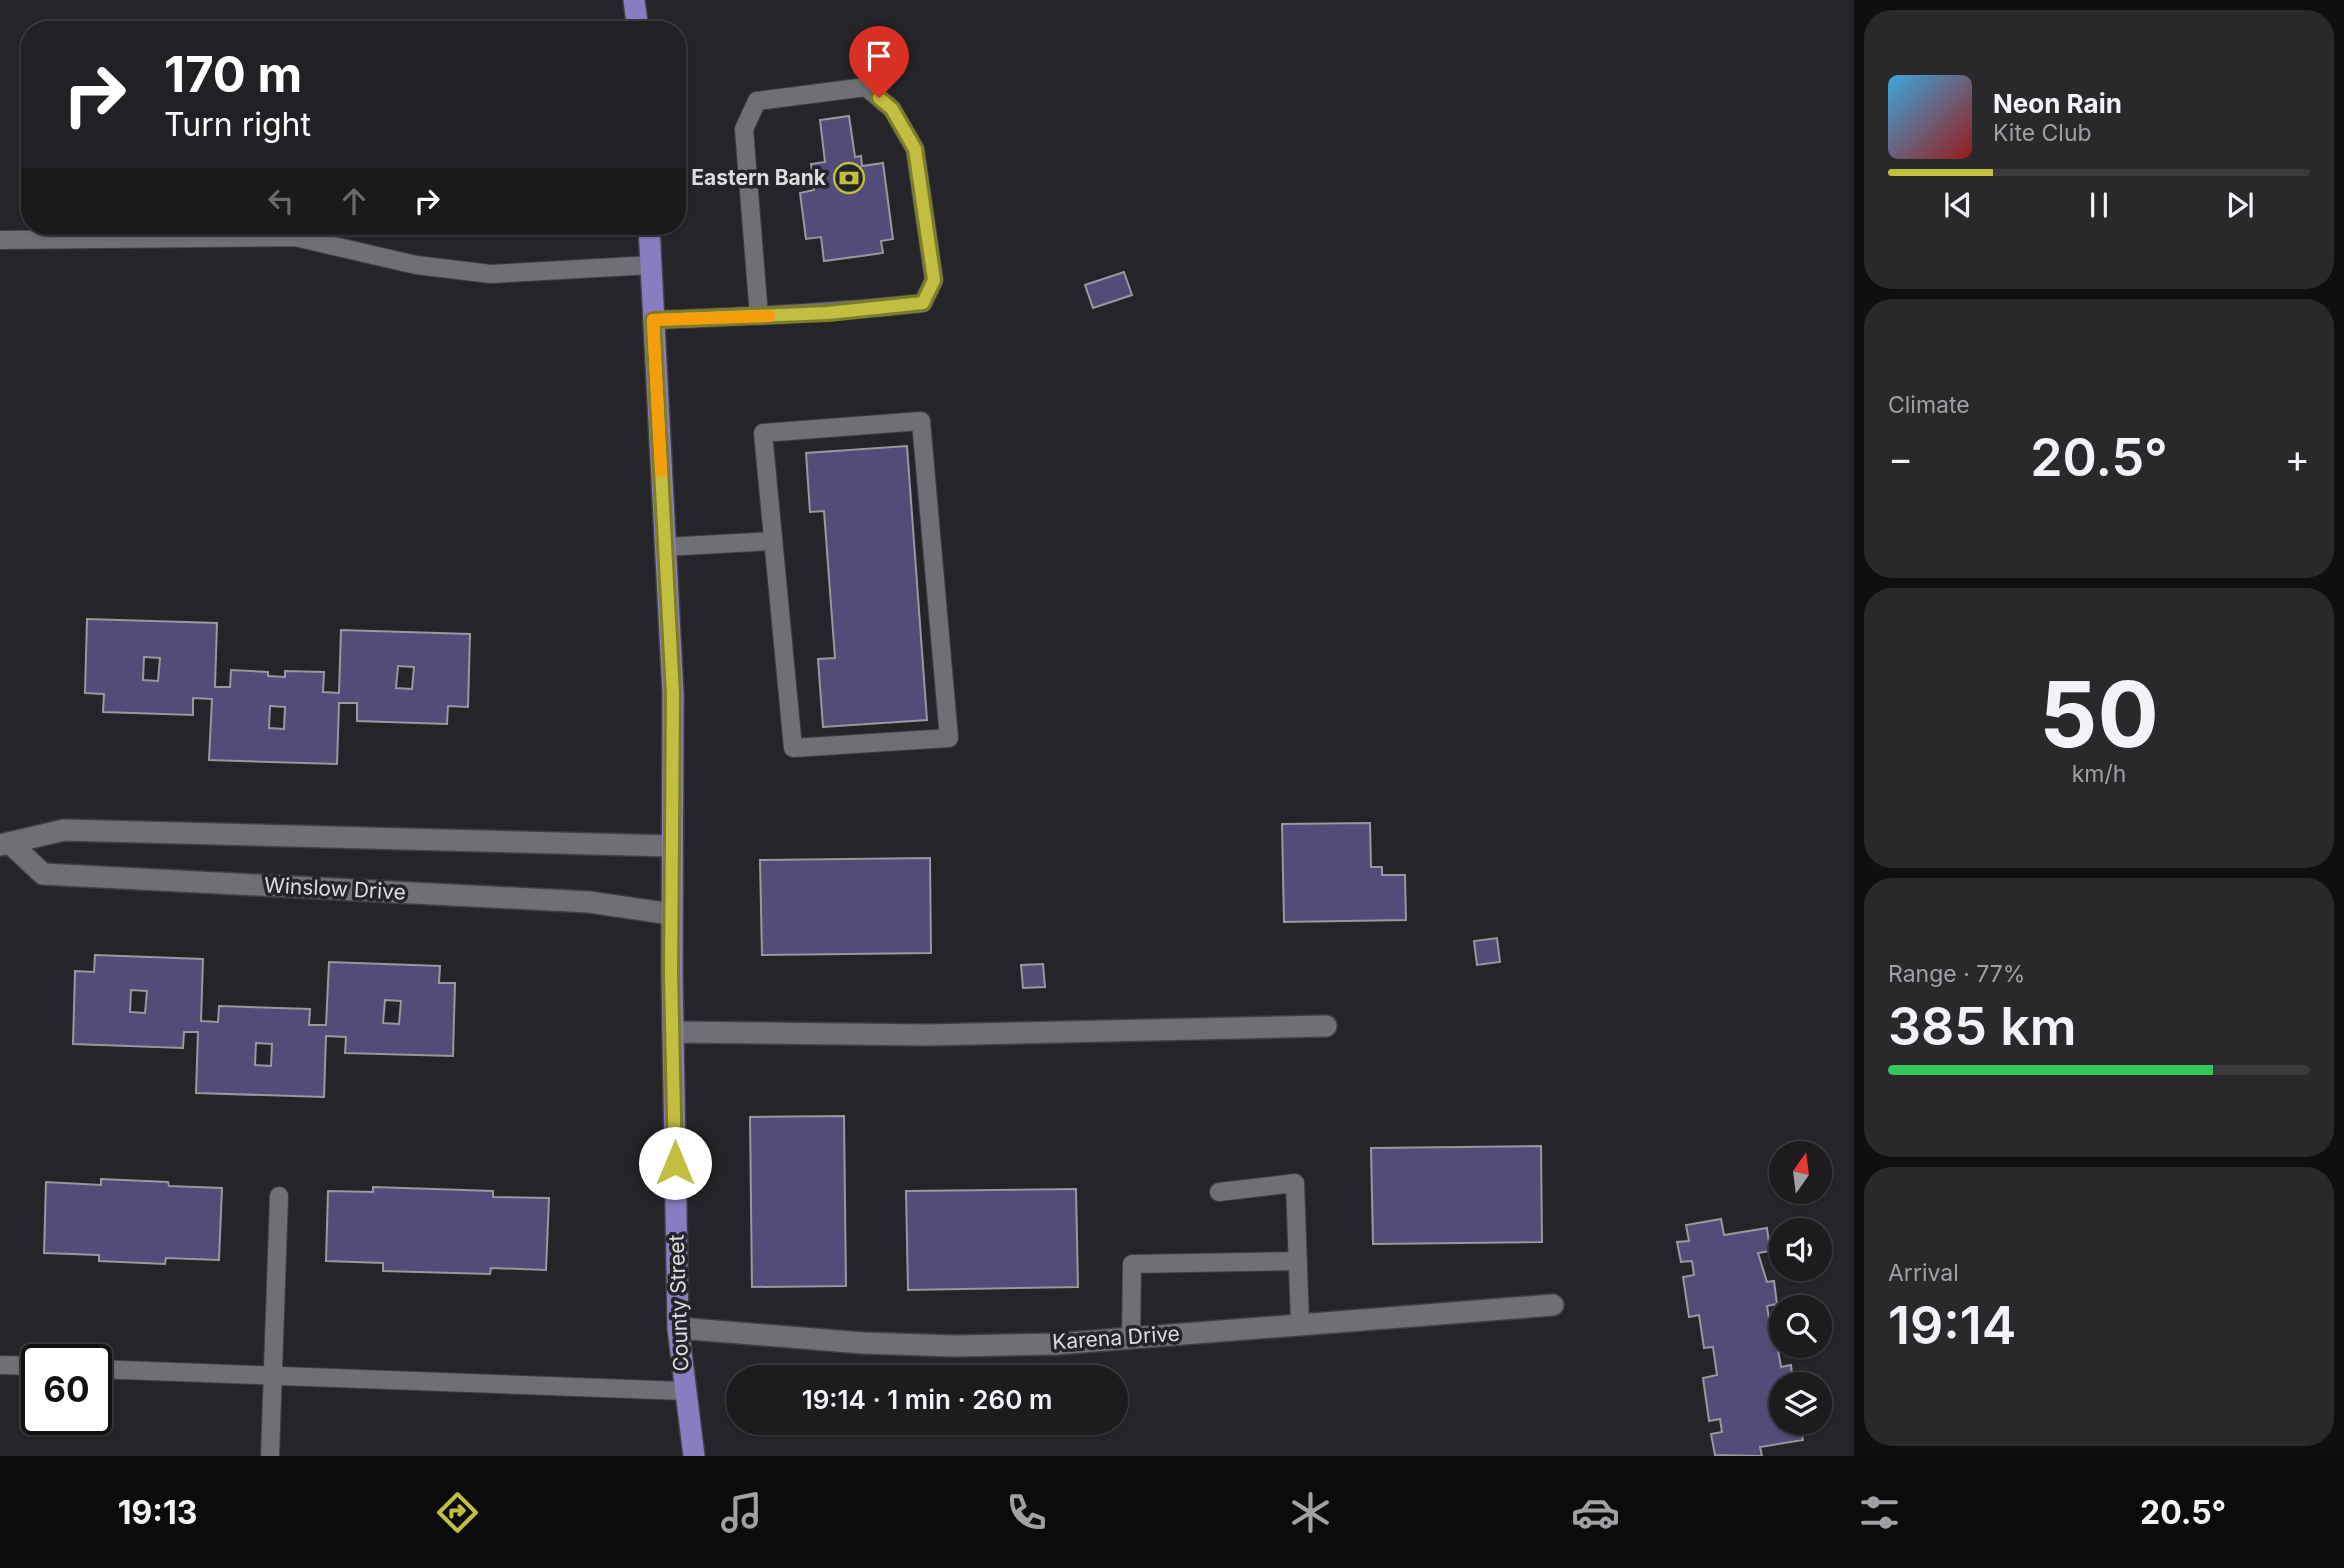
<!DOCTYPE html>
<html lang="en">
<head>
<meta charset="utf-8">
<style>
	body { margin:0; font-family:Inter,sans-serif; background:#29292c; color:#f1f3f6; height:100vh; display:flex; flex-direction:column; font-size:26px; white-space:nowrap }
	* { box-sizing:border-box; margin:0 }
	p { font-size:23px; color:#a0a1a4 }
	.icon { flex:none; width:38px; height:38px; fill:none; stroke:currentColor; stroke-width:2; stroke-linecap:round; stroke-linejoin:round }
	.map { position:relative; flex:1; overflow:hidden }
	.sheet { display:flex; flex-direction:column; gap:10px; padding:10px; background:#0f0f11; width:490px }
	.sheet>* { flex:none }
	.hud { position:absolute; left:21px; top:21px; width:665px; height:214px; border-radius:28px; box-shadow:0 2px 5px #0004,0 0 0 2px #3a3a3d; background:#202124; color:#fff; overflow:hidden }
	.needle { width:46px; rotate:14deg }
	.tools { position:absolute; left:1769px; top:1141px; display:grid; gap:14px }
	.tools a { display:grid; place-items:center; width:63px; height:63px; border-radius:50%; background:#1c1c1f; box-shadow:0 2px 5px #0004,0 0 0 2px #3a3a3d; font-size:35px }
	.speed { position:absolute; left:21px; top:1344px; display:flex; gap:14px; font-size:35px; font-weight:700; text-align:center }
	.speed>* { display:grid; place-content:center; width:91px; height:91px; border-radius:50%; background:#1c1c1f; box-shadow:0 2px 5px #0004,0 0 0 2px #3a3a3d; line-height:1 }
	.speed .limit { border:4px solid #111; border-radius:10px; background:#fff; color:#111 }
	.pin { position:absolute; display:grid; place-items:center; width:60px; height:60px; color:#fff; margin:-72px -30px; border-radius:50% 50% 50% 0; rotate:-45deg; box-shadow:0 0 7px #0007 }
	.pin .icon { rotate:45deg }
	.me { position:absolute; width:77px; margin:-38px; rotate:0deg; stroke-linejoin:round; filter:drop-shadow(0 0 5px #0008) }
	.turn { display:flex; align-items:center; gap:24px; height:147px; padding:0 28px; font-size:32px }
	.turn .icon { width:91px; height:91px; stroke-width:2.5 }
	.turn b { display:block; font-size:49px; line-height:60px }
	.lanes { display:flex; align-items:center; height:66px; padding:0 28px; background:#0003; justify-content:center; gap:35px; direction:ltr }
	.lanes .off { opacity:.35 }
	.big { font-size:52px; font-weight:600; line-height:1.1 }
	.sheet .card { flex:1; display:flex; flex-direction:column; justify-content:center; gap:10px; min-width:0; padding:0 24px; border-radius:28px; background:#29292c }
	.sheet .dial { align-items:center; gap:0 }
	.dial b { font-size:91px; line-height:1 }
	.song { display:flex; align-items:center; gap:21px }
	.cover { width:84px; height:84px; border-radius:10px; background:linear-gradient(135deg,hsl(200 70% 55%),hsl(0 70% 35%)) }
	.played { height:7px; border-radius:4px; background:linear-gradient(90deg,#c1be40 25%,#3a3a3d 25%) }
	.keys { display:flex; justify-content:space-around; direction:ltr }
	.heat { display:flex; justify-content:space-between; align-items:center; font-size:38px; direction:ltr }
	.charge { height:10px; border-radius:5px; background:linear-gradient(90deg,#34c759 77%,#3a3a3d 0) }
	.trip { position:absolute; left:726px; top:1365px; width:402px; height:70px; border-radius:35px; background:#1c1c1f; box-shadow:0 2px 5px #0004,0 0 0 2px #3a3a3d; font-weight:600; line-height:70px; text-align:center }
	.tab-bar { display:flex; height:112px; justify-content:space-around; align-items:center; background:#0b0b0c; color:#a0a1a4 }
	.tab-bar .icon { width:49px; height:49px }
	.tab-bar .on { color:#c1be40 }
	.tab-bar b { font-size:32px; color:#f1f3f6 }
	main { display:flex; flex:1; min-height:0 }
	.map>svg:first-child { display:block }
</style>
</head>
<body>
<main>
<div class="map">
<svg width="1854" height="1456" viewBox="0 0 1854 1456">
	<rect width="100%" height="100%" fill="#252529"/>
	<g fill="#534b78" stroke="#99989d" stroke-width="2" fill-rule="evenodd">
		<polygon points="849,116 855,157 861,156 862,166 883,163 893,239 881,241 883,253 824,261 821,237 806,239 800,193 814,190 811,164 825,162 820,120"/>
		<polygon points="1124,272 1132,295 1093,308 1085,285"/>
		<polygon points="907,446 927,720 823,727 818,659 835,658 824,511 810,512 806,453"/>
		<path d="M87 619 217 623 215 687H230L231 670 268 672V676L285 677V671L324 672 323 692 339 693 341 630 470 634 468 707 448 706 447 724 357 721V703H339L337 764 209 760 212 699 193 698V715L103 712 104 694 85 693ZM144 657 160 658 158 681 143 680ZM398 666 414 667 412 689 396 688ZM270 706 285 707 284 729 269 728Z"/>
		<polygon points="1370,823 1371,867 1382,867 1382,875 1405,875 1406,920 1284,922 1282,824"/>
		<polygon points="930,858 931,953 762,955 760,860"/>
		<polygon points="1497,938 1500,962 1477,965 1474,941"/>
		<path d="M95 955 203 959 201 1021 218 1022 219 1006 310 1009 309 1025H326L329 962 440 966 439 983H455L453 1056 345 1053 346 1037 326 1036 324 1097 196 1093 198 1032H184L183 1048 73 1044 75 971 94 972ZM131 990 147 991 145 1013 130 1012ZM385 1000 401 1001 399 1024 383 1023ZM256 1043 272 1044 271 1066 255 1065Z"/>
		<polygon points="1043,964 1045,987 1023,988 1021,965"/>
		<polygon points="844,1116 846,1286 752,1287 750,1117"/>
		<polygon points="1541,1146 1542,1242 1373,1244 1371,1148"/>
		<polygon points="101,1179 168,1182 169,1186 222,1188 219,1260 166,1258 165,1264 99,1261 99,1255 44,1253 46,1182 101,1185"/>
		<polygon points="373,1187 493,1191 493,1197 549,1198 546,1270 491,1268 490,1274 383,1271 383,1263 326,1261 328,1191 373,1192"/>
		<polygon points="1076,1189 1078,1287 908,1290 906,1191"/>
		<polygon points="1721,1219 1724,1235 1767,1228 1770,1251 1758,1253 1767,1282 1774,1281 1777,1304 1767,1306 1772,1338 1776,1338 1781,1367 1791,1365 1793,1384 1782,1384 1782,1423 1800,1423 1803,1440 1760,1447 1762,1456 1715,1455 1711,1434 1722,1432 1720,1419 1709,1421 1703,1378 1717,1375 1713,1347 1704,1348 1699,1315 1689,1317 1683,1277 1694,1275 1692,1261 1681,1262 1677,1242 1689,1241 1686,1225"/>
	</g>
	<g fill="none" stroke-linecap="round" stroke-linejoin="round">
		<g stroke="#404042" stroke-width="20">
			<g id="lane">
				<polyline points="0,240 295,237 416,265 491,274 651,265"/>
				<path d="M653 320C744 317 833 313 923 303L934 280 915 149 892 109 866 87 757 101 744 129 759 316"/>
				<polygon points="921,421 949,738 793,748 763,433"/>
				<polyline points="665,547 772,541"/>
				<polyline points="1219,1192 1295,1183 1300,1324"/>
				<polyline points="1131,1337 1132,1264 1298,1261"/>
				<polyline points="0,1365 37,1366"/>
				<polyline points="96,1369 684,1391"/>
				<polyline points="270,1456 279,1196"/>
			</g>
		</g>
		<g stroke="#404042" stroke-width="24">
			<g id="street">
				<polyline points="11,844 43,874 589,902 671,914"/>
				<polyline points="0,845 64,830 672,846"/>
				<polyline points="673,1032 927,1035 1326,1026"/>
				<polyline points="678,1328 863,1343 955,1346 1056,1344 1553,1305"/>
			</g>
		</g>
		<g stroke="#404042" stroke-width="24">
			<g id="primary">
				<polyline points="634,0 638,30"/>
				<polyline points="649,226 673,694 672,973 678,1328 694,1456"/>
			</g>
		</g>
		<use href="#lane" stroke="#707074" stroke-width="18"/>
		<use href="#street" stroke="#707074" stroke-width="21"/>
		<use href="#primary" stroke="#8a7cc1" stroke-width="21"/>
	</g>
	<g fill="none" stroke-linecap="round" stroke-linejoin="round">
		<g stroke="#7d7c2a" stroke-width="18">
			<polyline id="route" points="675,1163 671,973 673,694 653,320 828,313 923,303 934,280 915,149 892,109 879,98"/>
		</g>
		<use href="#route" stroke="#c1be40" stroke-width="12"/>
		<polyline stroke="#f59e0b" stroke-width="12" points="661,471 653,320 769,316"/>
	</g>
	<defs>
		<g id="bank-ring" transform="scale(1.575)"><circle r="9.5" fill="#252529" stroke="#c1be40" stroke-width="1.5"/><path d="M-6-4H6V4H-6ZM0-2.3a2.3 2.3 0 1 0 0 4.6a2.3 2.3 0 1 0 0-4.6Z" fill="#c1be40"/></g>
	</defs>
	<g fill-rule="evenodd">
		<use href="#bank-ring" x="849" y="178"/>
	</g>
	<g text-anchor="middle" stroke-width="7" stroke-linejoin="round" paint-order="stroke">
		<g font-size="21" font-weight="bold" fill="#dddddf" stroke="#252529" text-anchor="end">
			<text x="826" y="185">Eastern Bank</text>
		</g>
		<g font-size="21" fill="#dddddf" stroke="#252529">
			<text transform="translate(335 889) rotate(3)" y="7">Winslow Drive</text>
			<text transform="translate(679 1303) rotate(-92)" y="7">County Street</text>
			<text transform="translate(1116 1338) rotate(-4)" y="7">Karena Drive</text>
		</g>
	</g>
</svg>
<div class="tools">
<a><svg class="needle" viewBox="-14 -14 28 28"><path d="M0-13l5 13h-10z" fill="#e53935"/><path d="M0 13l5-13h-10z" fill="#a0a1a4"/></svg></a>
<a><svg class="icon" aria-label="sound" viewBox="0 0 24 24"><path d="M4 9h4l5-4v14l-5-4H4zM17 9q2 3 0 6"/></svg></a>
<a><svg class="icon" aria-label="search" viewBox="0 0 24 24"><circle cx="10" cy="10" r="6"/><path d="M15 15l6 6"/></svg></a>
<a><svg class="icon" aria-label="layers" viewBox="0 0 24 24"><path d="M12 4l9 5-9 5-9-5zM3 14l9 5 9-5"/></svg></a>
</div>
<div class="speed"><div class="limit">60</div></div>
<div class="pin" style="left:879px;top:98px;background:#d93025"><svg class="icon" aria-label="arrive" viewBox="0 0 24 24"><path d="M6 21V4h12l-3 4 3 4H6"/></svg></div>
<svg class="me" style="left:675px;top:1163px" viewBox="-20 -20 40 40"><circle r="19" fill="#fff"/><path d="M0-13L10 11 0 6-10 11z" fill="#c1be40"/></svg>
<div class="trip">19:14 · 1 min · 260 m</div>
<div class="hud">
<div class="turn"><svg class="icon" aria-label="right" viewBox="0 0 24 24"><path d="M7 20v-9h11M14 6l5 5-5 5"/></svg><div><b>170 m</b>Turn right</div></div>
<div class="lanes"><svg class="icon off" aria-label="left" viewBox="0 0 24 24"><path d="M17 20v-9H6M10 6l-5 5 5 5"/></svg><svg class="icon off" aria-label="ahead" viewBox="0 0 24 24"><path d="M12 20V5M6 11l6-6 6 6"/></svg><svg class="icon" aria-label="right" viewBox="0 0 24 24"><path d="M7 20v-9h11M14 6l5 5-5 5"/></svg></div>
</div>
</div>
<section class="sheet">
<div class="card">
<div class="song"><i class="cover"></i><div><b>Neon Rain</b><p>Kite Club</p></div></div>
<div class="played"></div>
<div class="keys"><svg class="icon" aria-label="previous" viewBox="0 0 24 24"><path d="M18 5L8 12l10 7zM5 5v14"/></svg><svg class="icon" aria-label="pause" viewBox="0 0 24 24"><path d="M8 5v14M16 5v14"/></svg><svg class="icon" aria-label="next" viewBox="0 0 24 24"><path d="M6 5l10 7-10 7zM19 5v14"/></svg></div>
</div>
<div class="card"><p>Climate</p>
<div class="heat"><a>−</a><b class="big">20.5°</b><a>+</a></div>
</div>
<div class="card dial"><b>50</b><p>km/h</p></div>
<div class="card"><p>Range · 77%</p><b class="big">385 km</b><div class="charge"></div></div>
<div class="card"><p>Arrival</p><b class="big">19:14</b></div>
</section>
</main>
<nav class="tab-bar">
<b>19:13</b>
<svg class="icon on" aria-label="directions" viewBox="0 0 24 24"><path d="M12 3l9 9-9 9-9-9zM9 14v-3h6M13 9l2 2-2 2"/></svg>
<svg class="icon" aria-label="music" viewBox="0 0 24 24"><path d="M9 18V5l10-2v13"/><circle cx="6" cy="18" r="3"/><circle cx="16" cy="16" r="3"/></svg>
<svg class="icon" aria-label="phone" viewBox="0 0 24 24"><path d="M5 4h4l2 5-3 2q2 4 5 5l2-3 5 2v4C11 20 4 13 5 4z"/></svg>
<svg class="icon" aria-label="climate" viewBox="0 0 24 24"><path d="M12 3v18M4 7l16 10M4 17L20 7"/></svg>
<svg class="icon" aria-label="car" viewBox="0 0 24 24"><path d="M5 17H2v-5l4-1 3-4h7l3 4 3 1v5h-3M9 17h6M6 11h13"/><circle cx="7" cy="17" r="2"/><circle cx="17" cy="17" r="2"/></svg>
<svg class="icon" aria-label="filters" viewBox="0 0 24 24"><path d="M4 7h16M4 17h16"/><circle cx="9" cy="7" r="2"/><circle cx="15" cy="17" r="2"/></svg>
<b>20.5°</b>
</nav>
</body>
</html>
